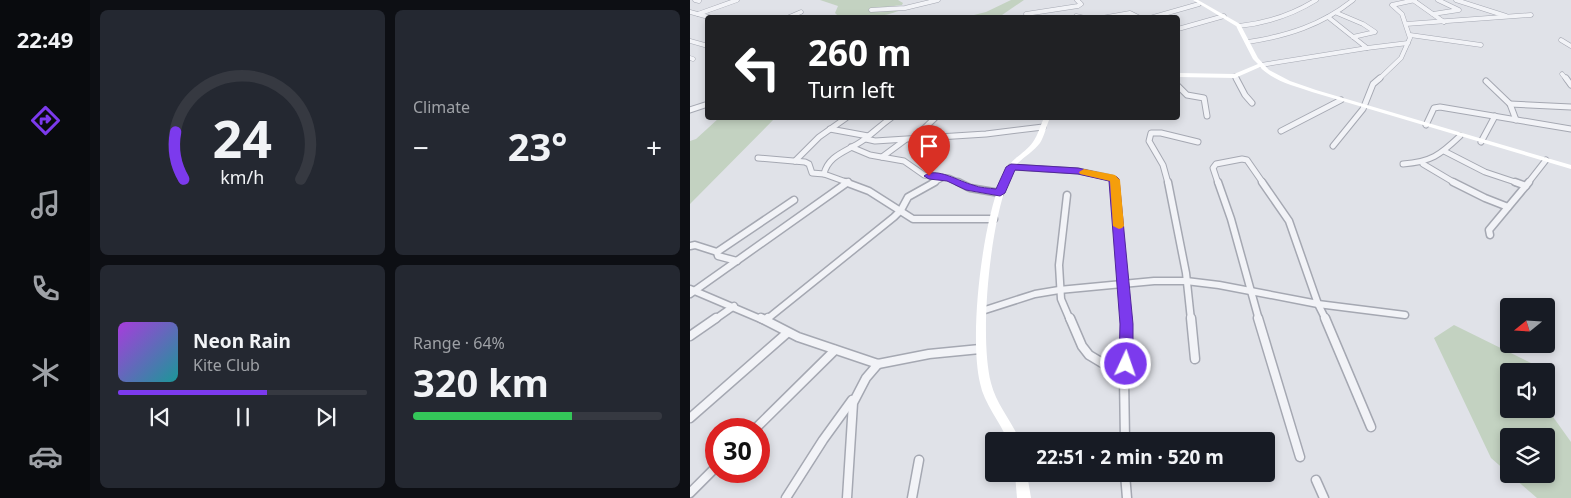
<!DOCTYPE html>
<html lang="en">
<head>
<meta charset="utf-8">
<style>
	body { margin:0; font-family:"Noto Sans",sans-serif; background:#242831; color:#f1f3f6; height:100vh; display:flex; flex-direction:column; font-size:19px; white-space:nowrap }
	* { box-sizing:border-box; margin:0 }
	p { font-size:16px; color:#9ea1a6 }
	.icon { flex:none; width:28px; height:28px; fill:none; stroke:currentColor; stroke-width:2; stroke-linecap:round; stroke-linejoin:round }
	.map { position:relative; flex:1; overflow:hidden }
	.side { display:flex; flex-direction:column; gap:10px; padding:10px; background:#0d0f14; width:600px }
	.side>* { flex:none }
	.banner { position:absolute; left:15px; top:15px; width:475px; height:105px; border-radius:5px; box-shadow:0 2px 8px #0003; background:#202124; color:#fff; overflow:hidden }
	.needle { width:32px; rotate:252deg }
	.controls { position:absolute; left:810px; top:298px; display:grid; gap:10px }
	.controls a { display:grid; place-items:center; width:55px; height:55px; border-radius:5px; background:#171b24; box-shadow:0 2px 8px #0003; font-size:25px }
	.speed { position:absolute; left:15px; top:418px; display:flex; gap:10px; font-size:25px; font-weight:700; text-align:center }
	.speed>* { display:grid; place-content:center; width:65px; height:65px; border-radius:50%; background:#171b24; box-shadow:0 2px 8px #0003; line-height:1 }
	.speed .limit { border:8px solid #d22; background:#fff; color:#111 }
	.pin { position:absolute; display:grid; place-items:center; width:42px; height:42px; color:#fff; margin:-51px -21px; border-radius:50% 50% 50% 0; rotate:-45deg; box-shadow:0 0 5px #0007 }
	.pin .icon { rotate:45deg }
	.me { position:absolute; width:55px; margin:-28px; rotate:3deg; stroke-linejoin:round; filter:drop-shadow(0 0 4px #0008) }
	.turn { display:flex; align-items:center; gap:18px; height:105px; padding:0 20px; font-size:22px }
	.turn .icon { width:65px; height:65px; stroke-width:2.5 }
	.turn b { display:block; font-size:35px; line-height:42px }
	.big { font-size:38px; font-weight:700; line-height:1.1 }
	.side .widget { flex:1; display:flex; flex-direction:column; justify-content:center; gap:8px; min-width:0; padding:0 18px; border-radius:8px; background:#242831 }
	.side .dial { align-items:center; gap:0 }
	.dial svg { height:130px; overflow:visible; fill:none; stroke:#363941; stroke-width:7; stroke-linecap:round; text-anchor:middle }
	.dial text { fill:#f1f3f6; stroke:none }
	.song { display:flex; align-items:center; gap:15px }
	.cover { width:60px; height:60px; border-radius:8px; background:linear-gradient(135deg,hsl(280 70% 55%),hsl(180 70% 35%)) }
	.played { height:5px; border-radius:2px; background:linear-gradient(90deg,#7c3aed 60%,#363941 60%) }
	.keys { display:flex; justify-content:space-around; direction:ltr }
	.heat { display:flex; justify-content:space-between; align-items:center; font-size:28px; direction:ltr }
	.charge { height:8px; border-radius:4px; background:linear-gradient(90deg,#34c759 64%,#363941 0) }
	.side .tiles { flex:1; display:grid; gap:10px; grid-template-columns:repeat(2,1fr) }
	.trip { position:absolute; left:295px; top:432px; width:290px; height:50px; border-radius:5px; background:#171b24; box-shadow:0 2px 8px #0003; font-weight:700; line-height:50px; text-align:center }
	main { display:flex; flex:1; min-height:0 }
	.menu { display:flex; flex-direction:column; width:90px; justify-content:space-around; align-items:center; background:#090b0e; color:#9ea1a6 }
	.menu .icon { width:35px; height:35px }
	.menu .on { color:#7c3aed }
	.menu b { font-size:22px; color:#f1f3f6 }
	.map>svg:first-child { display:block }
</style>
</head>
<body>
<main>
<nav class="menu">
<b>22:49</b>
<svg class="icon on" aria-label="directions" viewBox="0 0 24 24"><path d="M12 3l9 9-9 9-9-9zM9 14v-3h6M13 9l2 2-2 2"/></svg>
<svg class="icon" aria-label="music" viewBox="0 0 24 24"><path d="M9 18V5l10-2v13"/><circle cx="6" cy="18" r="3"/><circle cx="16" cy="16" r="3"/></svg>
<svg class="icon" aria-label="phone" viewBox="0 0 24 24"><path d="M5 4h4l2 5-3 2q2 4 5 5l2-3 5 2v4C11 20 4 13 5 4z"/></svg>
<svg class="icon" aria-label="climate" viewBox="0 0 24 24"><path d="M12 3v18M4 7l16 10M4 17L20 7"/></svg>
<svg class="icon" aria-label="car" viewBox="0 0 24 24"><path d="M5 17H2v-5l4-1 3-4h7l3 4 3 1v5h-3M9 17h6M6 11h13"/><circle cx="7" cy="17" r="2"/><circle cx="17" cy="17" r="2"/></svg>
</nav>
<section class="side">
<div class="tiles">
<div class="widget dial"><svg viewBox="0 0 100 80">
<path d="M14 69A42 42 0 1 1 86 69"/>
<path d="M14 69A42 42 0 0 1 9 40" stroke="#7c3aed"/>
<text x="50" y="56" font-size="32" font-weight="700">24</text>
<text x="50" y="72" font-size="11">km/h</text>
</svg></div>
<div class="widget"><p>Climate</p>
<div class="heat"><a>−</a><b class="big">23°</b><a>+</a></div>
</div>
<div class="widget">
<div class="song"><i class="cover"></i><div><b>Neon Rain</b><p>Kite Club</p></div></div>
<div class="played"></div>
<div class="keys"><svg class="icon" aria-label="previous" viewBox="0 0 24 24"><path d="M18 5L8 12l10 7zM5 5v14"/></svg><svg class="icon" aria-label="pause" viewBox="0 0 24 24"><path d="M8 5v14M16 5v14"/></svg><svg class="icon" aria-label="next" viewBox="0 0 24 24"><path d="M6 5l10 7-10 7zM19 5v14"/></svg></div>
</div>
<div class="widget"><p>Range · 64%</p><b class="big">320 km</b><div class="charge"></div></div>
</div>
</section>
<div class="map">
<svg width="881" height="498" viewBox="0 0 881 498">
	<rect width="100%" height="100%" fill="#e0e2e8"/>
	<g fill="#c3d2c1" fill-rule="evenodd">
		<path d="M130 0H208L213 3 212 5 196 7 215 8C194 19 172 17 149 17L145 13 148 6Z"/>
		<polygon points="321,0 334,0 312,15 313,17 276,17 296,12"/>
		<polygon points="29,118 85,118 0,204 0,141 6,139"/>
		<path d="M764 325 849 367V371H819V409H856V407L881 442V498H847L801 458 744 338ZM819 436H856V474H819Z"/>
	</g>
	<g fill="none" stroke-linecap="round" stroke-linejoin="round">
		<g stroke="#a5a8b2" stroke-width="5">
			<g id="street-far3">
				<polyline points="5,0 9,1"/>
				<polyline points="723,0 754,22"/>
				<polyline points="766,0 816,16"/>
				<polyline points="181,10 215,8 248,0"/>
				<polyline points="0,12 22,18"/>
				<polyline points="647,13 673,24 685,32 663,37"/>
				<polyline points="8,14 47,0"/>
				<polyline points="336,14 388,6 391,4 387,0"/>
				<polyline points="743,14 769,10 748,0"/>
				<polyline points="386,16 395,18"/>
				<polyline points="97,18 111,12"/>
				<polyline points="412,18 440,13 450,18"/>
				<polyline points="460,18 509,4"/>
				<polyline points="716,24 841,15"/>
				<path d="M549 26C577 23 602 15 626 0"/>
				<polyline points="488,29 534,16"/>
				<polyline points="720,35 791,45"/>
				<polyline points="871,40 881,46"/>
				<polyline points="0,41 18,46"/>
				<path d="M558 42C597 36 632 25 663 0"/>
				<polyline points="677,48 718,43"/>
				<polyline points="0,58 3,59"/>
				<polyline points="571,65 677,48 638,17"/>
				<polyline points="872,74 877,80"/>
				<polyline points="545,76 547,80"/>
				<polyline points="688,80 711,58 720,38 712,14 702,5 725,0"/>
			</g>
		</g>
		<g stroke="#a5a8b2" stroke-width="7">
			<g id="street-far2">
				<polyline points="546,78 555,95 562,103"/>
				<polyline points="876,78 881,85"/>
				<polyline points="796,81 820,104 826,120"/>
				<polyline points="488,86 497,95 514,98 517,116"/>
				<polyline points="820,104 881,107"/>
				<polyline points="0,110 18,104"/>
				<polyline points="736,125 744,108 750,107 881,129"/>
				<polyline points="140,129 178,136"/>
				<polyline points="591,131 651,100"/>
				<polyline points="224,138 245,118"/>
				<polyline points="176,139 185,141 296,134 353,127"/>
				<polyline points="791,142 805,116"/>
				<polyline points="643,146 673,109 683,84 690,78"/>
				<polyline points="161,147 180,155 214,161 234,175 259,178 270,183"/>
				<polyline points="754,151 795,172 828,183"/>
				<polyline points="192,157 215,140"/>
				<polyline points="68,158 115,162 119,164 122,173 134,174"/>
				<polyline points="105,161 129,137 156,118"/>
				<path d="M713 164C741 162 750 155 770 136"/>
				<polyline points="733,164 765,183"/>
				<polyline points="321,167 388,171 422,178 425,180 425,183"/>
				<polyline points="156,183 158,182"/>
				<path d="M159 183 134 174C138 155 158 151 172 141 182 134 191 125 201 118"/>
				<polyline points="242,183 252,178"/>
				<polyline points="478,183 473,165 459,141 461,133 471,133 508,142"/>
				<polyline points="528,183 523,168 526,164 552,159 557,160 573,183"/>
				<polyline points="838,183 856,160"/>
			</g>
		</g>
		<g stroke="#a5a8b2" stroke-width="9">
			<g id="street-far1">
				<polyline points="155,182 179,191 223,219 304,219"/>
				<polyline points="268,182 280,188 310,193"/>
				<polyline points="425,182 437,320"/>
				<polyline points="478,182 496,273 501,320"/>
				<polyline points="528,182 541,219 569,320"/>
				<polyline points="572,182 599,221 628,304 636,320"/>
				<polyline points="763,182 795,198 818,207"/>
				<polyline points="825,182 836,186"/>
				<polyline points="377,195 369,265 371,299 380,320"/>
				<polyline points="800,235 799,230 839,182"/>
				<polyline points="0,246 5,245 27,252"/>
				<polyline points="47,261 28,256 27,252 104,200"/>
				<polyline points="0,289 73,320"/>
				<polyline points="0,294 158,182"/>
				<polyline points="292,311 345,294 369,290 464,281 496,281 529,285 628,304 715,315"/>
				<polyline points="24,320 44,306"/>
				<polyline points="76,320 204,217 211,210 218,197 245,182"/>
			</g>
		</g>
		<g stroke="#a5a8b2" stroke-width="11">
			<g id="street">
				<polyline points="71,318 108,337 188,364 239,354 290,349"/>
				<polyline points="380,318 392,346 399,355 434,376"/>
				<polyline points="501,318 505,359"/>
				<polyline points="568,318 610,457"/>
				<polyline points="635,318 681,427"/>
				<polyline points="76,320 78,318"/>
				<polyline points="0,336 26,318"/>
				<polyline points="0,418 97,333"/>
				<polyline points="65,429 145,350"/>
				<polyline points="435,441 434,376 437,318"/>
				<polyline points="435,474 437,498"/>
				<polyline points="626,480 634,498"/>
				<polyline points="0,493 26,467"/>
				<polyline points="96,498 133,440 162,400"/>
				<polyline points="157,498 163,403 176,378 188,364"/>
				<polyline points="222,498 229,460"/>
			</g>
		</g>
		<use href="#street-far3" stroke="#f2f3f7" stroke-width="4"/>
		<use href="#street-far2" stroke="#f2f3f7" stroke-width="5"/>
		<use href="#street-far1" stroke="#f2f3f7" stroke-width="6"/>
		<use href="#street" stroke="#f2f3f7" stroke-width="8"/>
		<g fill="#fff" fill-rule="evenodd">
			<path d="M503 0H508L550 24 568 58 579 70 600 81 626 90 881 165V169L622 92C605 86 583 81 570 67L545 78 488 77V73L544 74 568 64 563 59 546 26Z"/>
			<path d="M354 118H360C356 126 355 135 350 143 344 151 335 156 328 163 323 169 320 177 317 184 300 229 289 336 301 383 306 404 322 421 330 441H318C310 421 294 404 290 383 279 336 292 228 310 183 314 174 318 164 326 158 332 153 338 149 343 142 348 135 350 126 354 118Z"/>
			<polygon points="325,474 337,474 341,498 327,498"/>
		</g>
	</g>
	<path fill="#7c3aed" stroke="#51269a" d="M321 164 388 168 427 177 429 179 443 324V364L441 368 436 370 431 368 429 364 430 324 419 181 388 174 325 170 315 193 310 196 276 190 257 181 239 179 234 176C246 166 270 182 283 185 290 188 299 188 306 189L316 167Z"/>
	<polygon fill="#f59e0b" points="394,169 425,175 430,180 434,226 432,228 429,229 423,226 420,181 390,174 389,172"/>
</svg>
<div class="controls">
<a><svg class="needle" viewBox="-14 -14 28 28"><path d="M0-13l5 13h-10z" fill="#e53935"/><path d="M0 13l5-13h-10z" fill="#9ea1a6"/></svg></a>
<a><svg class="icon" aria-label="sound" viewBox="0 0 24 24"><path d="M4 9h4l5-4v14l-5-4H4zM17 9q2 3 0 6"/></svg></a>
<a><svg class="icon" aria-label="layers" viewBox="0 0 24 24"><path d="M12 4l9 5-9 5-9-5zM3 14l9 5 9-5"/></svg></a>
</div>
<div class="speed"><div class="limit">30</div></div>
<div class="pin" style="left:239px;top:176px;background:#d93025"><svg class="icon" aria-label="arrive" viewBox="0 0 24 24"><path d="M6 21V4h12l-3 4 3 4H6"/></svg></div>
<svg class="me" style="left:436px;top:364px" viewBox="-20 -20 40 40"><circle r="17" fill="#7c3aed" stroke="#fff" stroke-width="3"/><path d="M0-11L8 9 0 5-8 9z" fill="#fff"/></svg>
<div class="trip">22:51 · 2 min · 520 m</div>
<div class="banner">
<div class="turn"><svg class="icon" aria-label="left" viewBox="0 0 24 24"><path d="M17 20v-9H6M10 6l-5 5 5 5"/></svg><div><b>260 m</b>Turn left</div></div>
</div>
</div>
</main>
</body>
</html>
